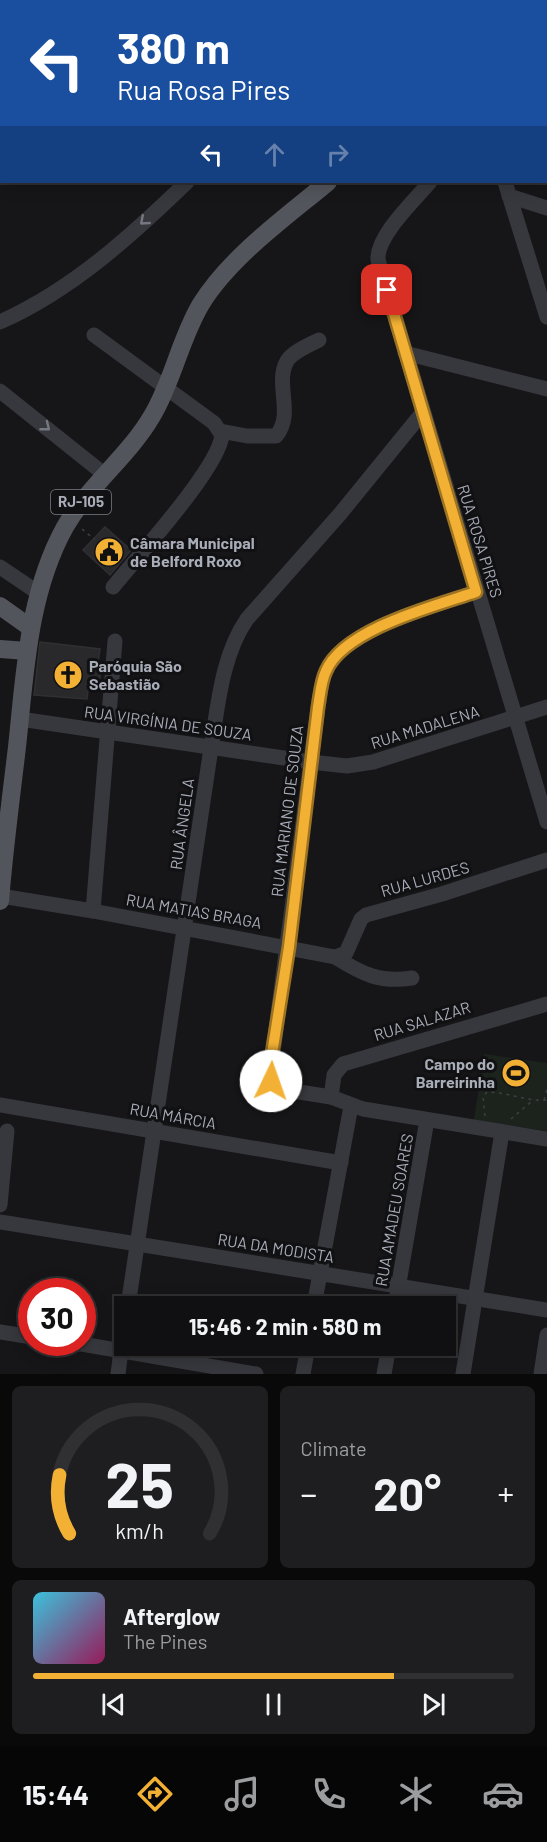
<!DOCTYPE html>
<html lang="en">
<head>
<meta charset="utf-8">
<style>
	body { margin:0; font-family:Barlow,sans-serif; background:#1e1e20; color:#f1f3f6; height:100vh; display:flex; flex-direction:column; font-size:22px; white-space:nowrap }
	* { box-sizing:border-box; margin:0 }
	p { font-size:20px; color:#9c9d9f }
	.icon { flex:none; width:33px; height:33px; fill:none; stroke:currentColor; stroke-width:2; stroke-linecap:round; stroke-linejoin:round }
	.map { position:relative; height:1374px; overflow:hidden }
	.drawer { display:flex; flex-direction:column; gap:12px; padding:12px; background:#09090a; flex:1 }
	.drawer>* { flex:none }
	.guide { position:absolute; left:0px; top:0px; width:548px; height:183px; box-shadow:0 3px 15px #0003,0 0 0 2px #303032; background:#1a4fa0; color:#fff; overflow:hidden }
	.speed { position:absolute; left:18px; top:1278px; display:flex; gap:12px; font-size:30px; font-weight:700; text-align:center }
	.speed>* { display:grid; place-content:center; width:78px; height:78px; border-radius:50%; background:#101012; box-shadow:0 3px 15px #0003,0 0 0 2px #303032; line-height:1 }
	.speed .limit { border:9px solid #d22; background:#fff; color:#111 }
	.pin { position:absolute; display:grid; place-items:center; width:51px; height:51px; color:#fff; margin:-26px; border-radius:12px; box-shadow:0 3px 9px #0006 }
	.me { position:absolute; width:66px; margin:-33px; rotate:3deg; stroke-linejoin:round; filter:drop-shadow(0 0 4px #0008) }
	.turn { display:flex; align-items:center; gap:21px; height:126px; padding:0 18px; font-size:27px }
	.turn .icon { width:78px; height:78px; stroke-width:2.5 }
	.turn b { display:block; font-size:42px; line-height:51px }
	.lanes { display:flex; align-items:center; height:57px; padding:0 18px; background:#0003; justify-content:center; gap:30px; direction:ltr }
	.lanes .off { opacity:.35 }
	.big { font-size:45px; font-weight:700; line-height:1.1 }
	.drawer .tile { flex:1; display:flex; flex-direction:column; justify-content:center; gap:9px; min-width:0; padding:0 21px; border-radius:9px; background:#1e1e20 }
	.drawer .dial { align-items:center; gap:0 }
	.dial svg { height:156px; overflow:visible; fill:none; stroke:#303032; stroke-width:7; stroke-linecap:round; text-anchor:middle }
	.dial text { fill:#f1f3f6; stroke:none }
	.song { display:flex; align-items:center; gap:18px }
	.cover { width:72px; height:72px; border-radius:9px; background:linear-gradient(135deg,hsl(190 70% 55%),hsl(330 70% 35%)) }
	.played { height:6px; border-radius:3px; background:linear-gradient(90deg,#f2b134 75%,#303032 75%) }
	.keys { display:flex; justify-content:space-around; direction:ltr }
	.heat { display:flex; justify-content:space-between; align-items:center; font-size:33px; direction:ltr }
	.drawer .tiles { flex:1; display:grid; gap:12px; grid-template-columns:1fr 1fr }
	.tile:last-child { grid-column:span 2 }
	.trip { position:absolute; left:114px; top:1296px; width:342px; height:60px; border-radius:0px; background:#101012; box-shadow:0 3px 15px #0003,0 0 0 2px #303032; font-weight:700; line-height:60px; text-align:center }
	.tab-bar { display:flex; height:96px; justify-content:space-around; align-items:center; background:#060607; color:#9c9d9f }
	.tab-bar .icon { width:42px; height:42px }
	.tab-bar .active { color:#f2b134 }
	.tab-bar b { font-size:27px; color:#f1f3f6 }
	.map>svg:first-child { display:block }
</style>
</head>
<body>
<div class="map">
<svg width="547" height="1374" viewBox="0 0 547 1374">
	<rect width="100%" height="100%" fill="#161618"/>
	<polygon fill="#1c231d" points="484,1054 547,1063 547,1131 474,1120"/>
	<g fill="#29292c" stroke="#303034" stroke-width="1.5">
		<polygon points="105,527 131,550 110,575 83,550"/>
		<polygon points="40,642 100,649 97,670 101,670 99,684 89,683 87,699 34,695"/>
	</g>
	<g fill="none" stroke-linecap="round" stroke-linejoin="round">
		<g stroke="#3d3f44" stroke-width="1.5" stroke-dasharray="3 4.5" stroke-linecap="butt">
			<polyline points="82,529 94,539"/>
			<polyline points="544,1100 547,1089"/>
			<path d="M485 1116 483 1097 487 1092C508 1092 527 1102 547 1100"/>
			<polyline points="511,1119 532,1101"/>
		</g>
		<g stroke="#37383d" stroke-width="15">
			<polyline points="54,2 55,0"/>
			<polyline points="176,2 177,0"/>
			<polyline points="299,2 299,0"/>
			<polyline points="363,2 365,0"/>
			<polyline points="0,24 2,24"/>
			<polyline points="546,33 547,32"/>
			<polyline points="0,164 2,164"/>
			<path d="M430 182C415 200 376 236 378 260L547 822"/>
			<polyline points="505,182 547,317"/>
			<polyline points="509,196 547,208"/>
			<path d="M0 322C72 290 131 236 187 182"/>
			<path d="M94 335 214 423 222 435C219 468 137 557 113 587"/>
			<polyline points="405,353 547,389"/>
			<polyline points="0,391 104,474"/>
			<path d="M220 431 247 436H276C295 414 274 384 287 361 292 352 309 345 319 340"/>
			<polyline points="0,567 40,594"/>
			<path d="M476 592C435 606 344 629 326 671 321 681 320 696 318 707L270 1076 274 1086 280 1089 331 1097 363 1109 547 1139"/>
			<polyline points="20,719 311,762 347,766 373,762 547,707"/>
			<path d="M0 896 93 911 335 957C362 974 380 983 412 978"/>
			<polyline points="93,911 115,641"/>
			<polyline points="335,957 346,953 361,919 366,915 442,894 547,860"/>
			<polyline points="331,1097 334,1075 343,1064 547,1004"/>
			<polyline points="0,1105 341,1163"/>
			<polyline points="0,1205 7,1131"/>
			<polyline points="0,1222 547,1310"/>
			<path d="M128 1306 211 748C218 705 222 655 247 619L340 514 423 412"/>
			<polyline points="314,1306 351,1106"/>
			<polyline points="395,1306 427,1120"/>
			<polyline points="0,1332 32,1337"/>
			<polyline points="70,1342 256,1374"/>
			<polyline points="118,1374 124,1328"/>
			<polyline points="303,1374 308,1346"/>
			<polyline points="384,1374 389,1346"/>
			<polyline points="463,1374 502,1132"/>
			<polyline points="541,1374 547,1335"/>
		</g>
		<g stroke="#53555c" stroke-width="18">
			<polyline points="413,2 413,0"/>
			<polyline points="0,606 31,628"/>
			<polyline points="0,649 27,651"/>
			<path d="M0 901C4 850 11 798 17 747 25 673 28 594 65 527 89 485 128 457 152 416 173 381 180 339 201 304 230 257 286 217 328 182"/>
		</g>
	</g>
	<defs><path id="oneway-chevron" d="M-2-3.5L2.5 0L-2 3.5" fill="none" stroke-width="1.6" stroke-linecap="round" stroke-linejoin="round" transform="scale(1.5)"/></defs>
	<g stroke="#757881">
		<use href="#oneway-chevron" transform="translate(144 221) rotate(139)"/>
		<use href="#oneway-chevron" transform="translate(46 427) rotate(38)"/>
	</g>
	<g fill="none" stroke-linecap="round" stroke-linejoin="round">
		<g stroke="#9d7322" stroke-width="15">
			<path id="route" d="M271 1081V1060L289 947 318 707C320 696 321 681 326 671 344 629 435 606 476 592L387 290"/>
		</g>
		<use href="#route" stroke="#f2b134" stroke-width="10"/>
	</g>
	<defs>
		<g id="civic-disc" transform="scale(1.5)"><circle r="9.5" fill="#f2b134" stroke="#111113"/><path d="M-.6-6.5H3V-4.5H.6V-3L4-1V1h2V6H-6V1h2V-1L-.6-3ZM-1.2 2.5V6h2.4V2.5Z" fill="#111"/></g>
		<g id="church-disc" transform="scale(1.5)"><circle r="9.5" fill="#f2b134" stroke="#111113"/><path d="M-1.2-6h2.4v3.5h3.3v2.4h-3.3V6h-2.4V-.1h-3.3v-2.4h3.3Z" fill="#111"/></g>
		<g id="stadium-disc" transform="scale(1.5)"><circle r="9.5" fill="#f2b134" stroke="#111113"/><path d="M0-5a6.5 5 0 1 0 0 10a6.5 5 0 1 0 0-10ZM-3.5-1.8h7v3.6h-7Z" fill="#111"/></g>
	</defs>
	<g fill-rule="evenodd">
		<use href="#civic-disc" x="109" y="552"/>
		<use href="#church-disc" x="68" y="675"/>
		<use href="#stadium-disc" x="516" y="1073"/>
	</g>
	<g text-anchor="middle" stroke-width="6" stroke-linejoin="round" paint-order="stroke">
		<rect fill="#111113" stroke="#7b7e86" stroke-width="1.5" x="51" y="490" width="60" height="24" rx="4.5"/>
		<g font-size="15" font-weight="bold" fill="#a8adb8">
			<text x="81" y="507">RJ-105</text>
		</g>
		<g font-size="16" fill="#a8adb8" stroke="#111113">
			<text transform="translate(480 541) rotate(73)" y="6">RUA ROSA PIRES</text>
			<text transform="translate(168 723) rotate(8)" y="6">RUA VIRGÍNIA DE SOUZA</text>
			<text transform="translate(425 727) rotate(-17)" y="6">RUA MADALENA</text>
			<text transform="translate(287 811) rotate(-83)" y="6">RUA MARIANO DE SOUZA</text>
			<text transform="translate(182 824) rotate(-82)" y="6">RUA ÂNGELA</text>
			<text transform="translate(425 879) rotate(-16)" y="6">RUA LURDES</text>
			<text transform="translate(194 911) rotate(10)" y="6">RUA MATIAS BRAGA</text>
			<text transform="translate(422 1021) rotate(-17)" y="6">RUA SALAZAR</text>
			<text transform="translate(173 1116) rotate(10)" y="6">RUA MÁRCIA</text>
			<text transform="translate(394 1210) rotate(-80)" y="6">RUA AMADEU SOARES</text>
			<text transform="translate(276 1248) rotate(9)" y="6">RUA DA MODISTA</text>
		</g>
		<g font-size="16" font-weight="bold" fill="#a8adb8" stroke="#111113" text-anchor="start">
			<text x="130" y="549">Câmara Municipal<tspan x="130" dy="18">de Belford Roxo</tspan></text>
			<text x="89" y="672">Paróquia São<tspan x="89" dy="18">Sebastião</tspan></text>
			<text x="495" y="1070" text-anchor="end">Campo do<tspan x="495" dy="18">Barreirinha</tspan></text>
		</g>
	</g>
</svg>
<div class="speed"><div class="limit">30</div></div>
<div class="pin" style="left:387px;top:290px;background:#d93025"><svg class="icon" aria-label="arrive" viewBox="0 0 24 24"><path d="M6 21V4h12l-3 4 3 4H6"/></svg></div>
<svg class="me" style="left:271px;top:1081px" viewBox="-20 -20 40 40"><circle r="19" fill="#fff"/><path d="M0-13L10 11 0 6-10 11z" fill="#f2b134"/></svg>
<div class="trip">15:46 · 2 min · 580 m</div>
<div class="guide">
<div class="turn"><svg class="icon" aria-label="left" viewBox="0 0 24 24"><path d="M17 20v-9H6M10 6l-5 5 5 5"/></svg><div><b>380 m</b>Rua Rosa Pires</div></div>
<div class="lanes"><svg class="icon" aria-label="left" viewBox="0 0 24 24"><path d="M17 20v-9H6M10 6l-5 5 5 5"/></svg><svg class="icon off" aria-label="ahead" viewBox="0 0 24 24"><path d="M12 20V5M6 11l6-6 6 6"/></svg><svg class="icon off" aria-label="right" viewBox="0 0 24 24"><path d="M7 20v-9h11M14 6l5 5-5 5"/></svg></div>
</div>
</div>
<section class="drawer">
<div class="tiles">
<div class="tile dial"><svg viewBox="0 0 100 80">
<path d="M14 69A42 42 0 1 1 86 69"/>
<path d="M14 69A42 42 0 0 1 9 39" stroke="#f2b134"/>
<text x="50" y="56" font-size="32" font-weight="700">25</text>
<text x="50" y="72" font-size="11">km/h</text>
</svg></div>
<div class="tile"><p>Climate</p>
<div class="heat"><a>−</a><b class="big">20°</b><a>+</a></div>
</div>
<div class="tile">
<div class="song"><i class="cover"></i><div><b>Afterglow</b><p>The Pines</p></div></div>
<div class="played"></div>
<div class="keys"><svg class="icon" aria-label="previous" viewBox="0 0 24 24"><path d="M18 5L8 12l10 7zM5 5v14"/></svg><svg class="icon" aria-label="pause" viewBox="0 0 24 24"><path d="M8 5v14M16 5v14"/></svg><svg class="icon" aria-label="next" viewBox="0 0 24 24"><path d="M6 5l10 7-10 7zM19 5v14"/></svg></div>
</div>
</div>
</section>
<nav class="tab-bar">
<b>15:44</b>
<svg class="icon active" aria-label="directions" viewBox="0 0 24 24"><path d="M12 3l9 9-9 9-9-9zM9 14v-3h6M13 9l2 2-2 2"/></svg>
<svg class="icon" aria-label="music" viewBox="0 0 24 24"><path d="M9 18V5l10-2v13"/><circle cx="6" cy="18" r="3"/><circle cx="16" cy="16" r="3"/></svg>
<svg class="icon" aria-label="phone" viewBox="0 0 24 24"><path d="M5 4h4l2 5-3 2q2 4 5 5l2-3 5 2v4C11 20 4 13 5 4z"/></svg>
<svg class="icon" aria-label="climate" viewBox="0 0 24 24"><path d="M12 3v18M4 7l16 10M4 17L20 7"/></svg>
<svg class="icon" aria-label="car" viewBox="0 0 24 24"><path d="M5 17H2v-5l4-1 3-4h7l3 4 3 1v5h-3M9 17h6M6 11h13"/><circle cx="7" cy="17" r="2"/><circle cx="17" cy="17" r="2"/></svg>
</nav>
</body>
</html>
